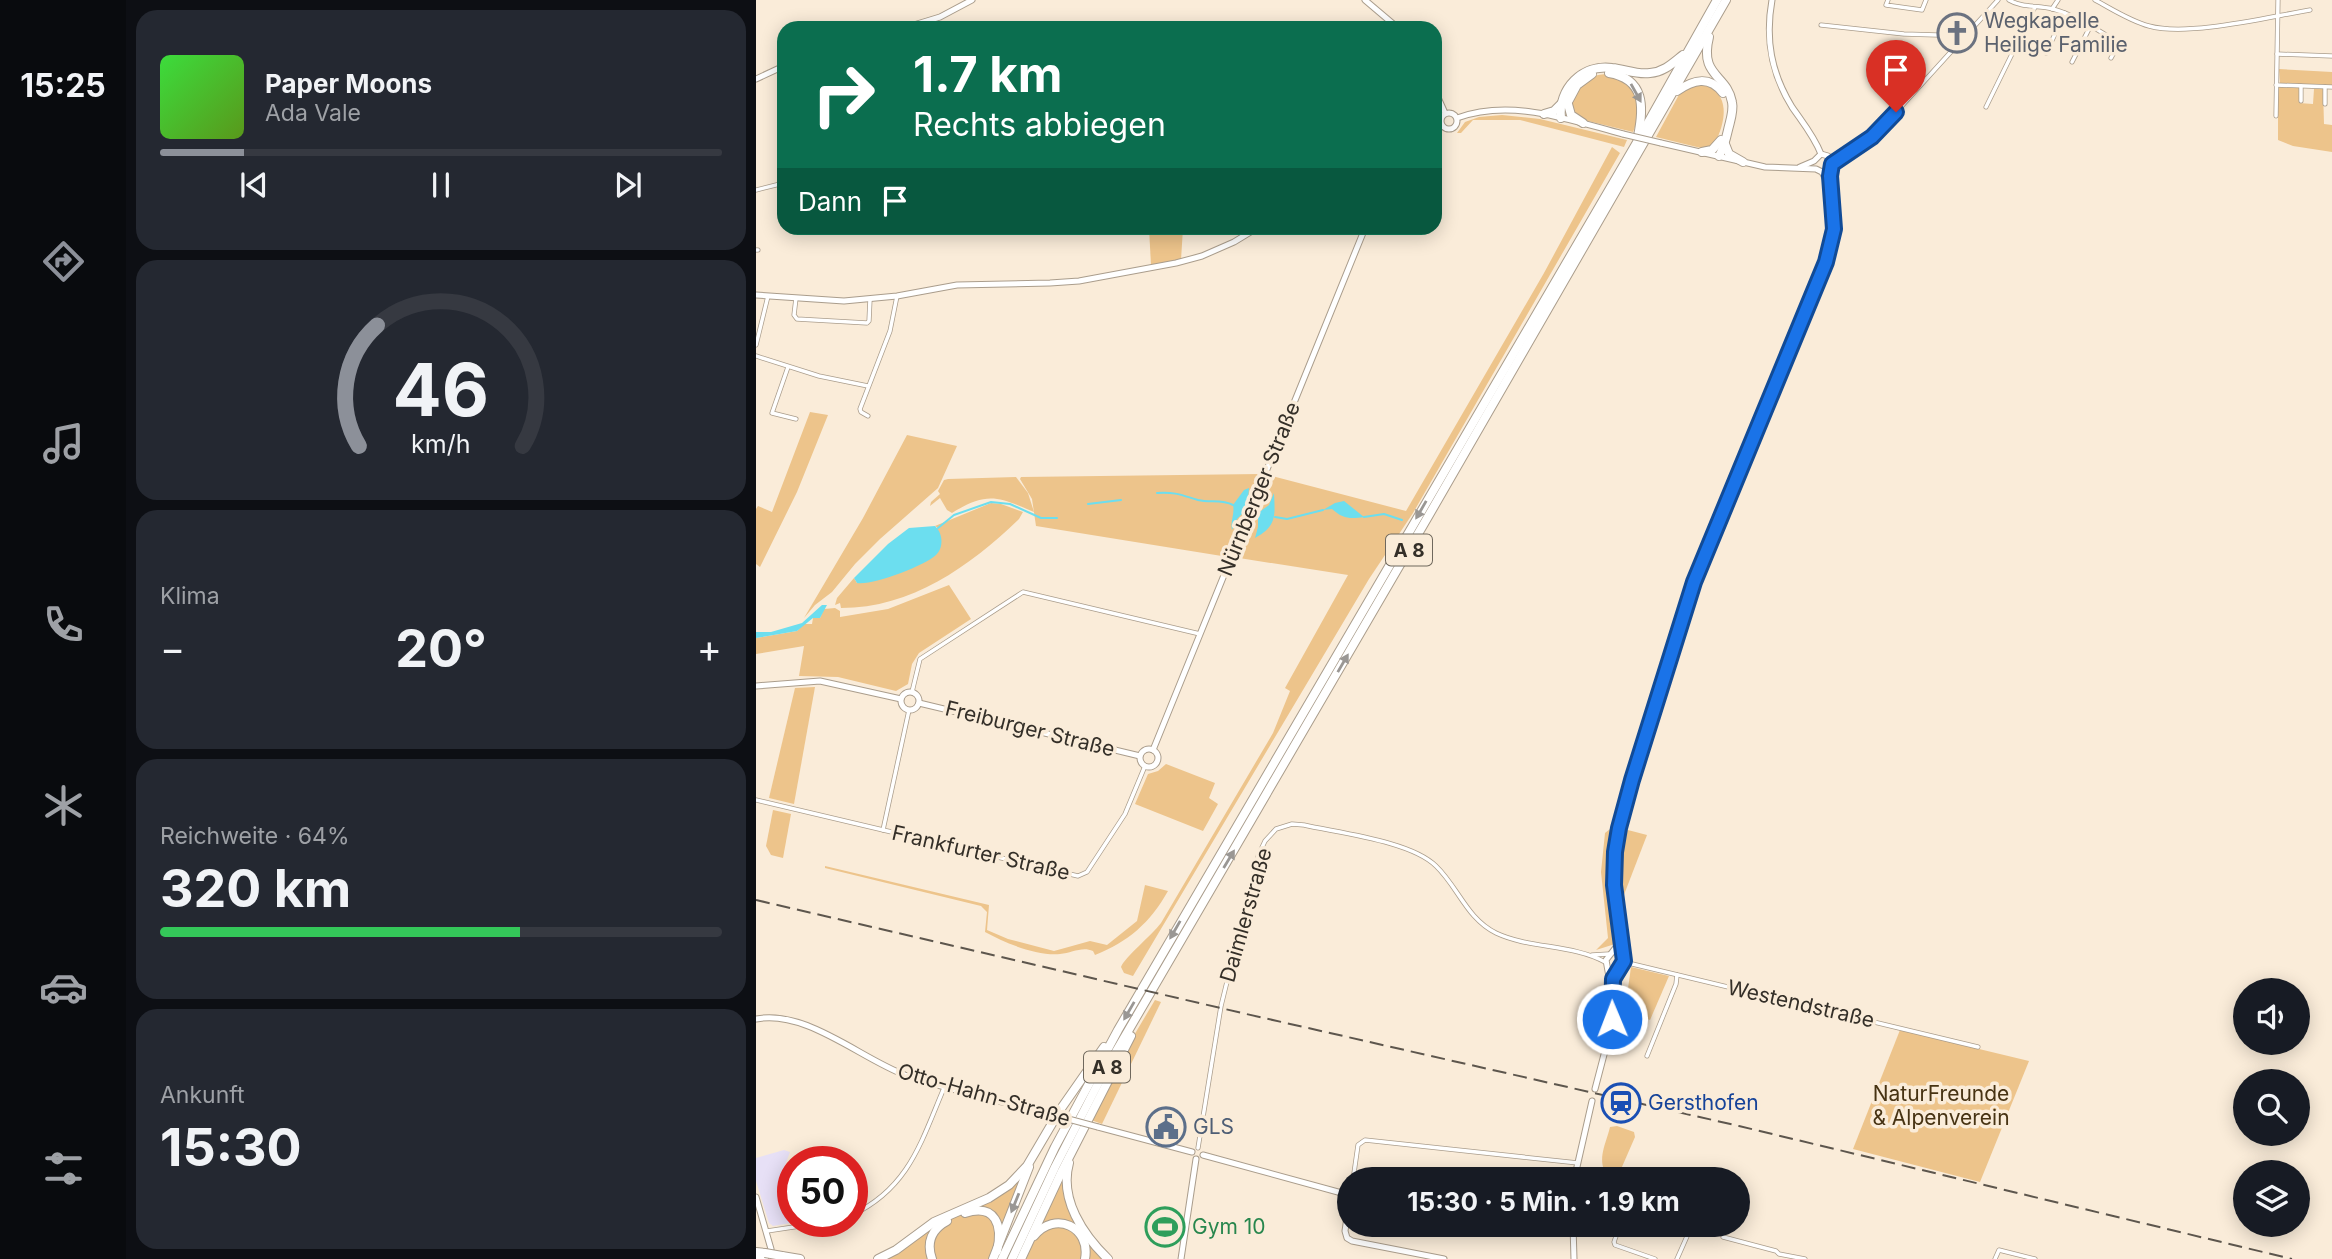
<!DOCTYPE html>
<html lang="de">
<head>
<meta charset="utf-8">
<style>
	body { margin:0; font-family:Inter,sans-serif; background:#242831; color:#f1f3f6; height:100vh; display:flex; flex-direction:column; font-size:26px; white-space:nowrap }
	* { box-sizing:border-box; margin:0 }
	p { font-size:23px; color:#9ea1a6 }
	.icon { flex:none; width:38px; height:38px; fill:none; stroke:currentColor; stroke-width:2; stroke-linecap:round; stroke-linejoin:round }
	.map { position:relative; flex:1; overflow:hidden }
	.side { display:flex; flex-direction:column; gap:10px; padding:10px; background:#0d0f14; width:630px }
	.side>* { flex:none }
	.guide { position:absolute; left:21px; top:21px; width:665px; height:214px; border-radius:21px; box-shadow:0 4px 18px #0003; background:#0b6e4f; color:#fff; overflow:hidden }
	.tools { position:absolute; left:1477px; top:978px; display:grid; gap:14px }
	.tools a { display:grid; place-items:center; width:77px; height:77px; border-radius:50%; background:#171b24; box-shadow:0 4px 18px #0003; font-size:35px }
	.speed { position:absolute; left:21px; top:1146px; display:flex; gap:14px; font-size:35px; font-weight:700; text-align:center }
	.speed>* { display:grid; place-content:center; width:91px; height:91px; border-radius:50%; background:#171b24; box-shadow:0 4px 18px #0003; line-height:1 }
	.speed .limit { border:10px solid #d22; background:#fff; color:#111 }
	.pin { position:absolute; display:grid; place-items:center; width:60px; height:60px; color:#fff; margin:-72px -30px; border-radius:50% 50% 50% 0; rotate:-45deg; box-shadow:0 0 7px #0007 }
	.pin .icon { rotate:45deg }
	.me { position:absolute; width:77px; margin:-38px; rotate:359deg; stroke-linejoin:round; filter:drop-shadow(0 0 5px #0008) }
	.turn { display:flex; align-items:center; gap:24px; height:147px; padding:0 21px; font-size:32px }
	.turn .icon { width:91px; height:91px; stroke-width:2.5 }
	.turn b { display:block; font-size:49px; line-height:60px }
	.then { display:flex; align-items:center; height:66px; padding:0 21px; background:#0003; gap:14px; font-size:26px }
	.big { font-size:52px; font-weight:700; line-height:1.1 }
	.side .card { flex:1; display:flex; flex-direction:column; justify-content:center; gap:10px; min-width:0; padding:0 24px; border-radius:21px; background:#242831 }
	.side .dial { align-items:center; gap:0 }
	.dial svg { height:182px; overflow:visible; fill:none; stroke:#363941; stroke-width:7; stroke-linecap:round; text-anchor:middle }
	.dial text { fill:#f1f3f6; stroke:none }
	.song { display:flex; align-items:center; gap:21px }
	.cover { width:84px; height:84px; border-radius:10px; background:linear-gradient(135deg,hsl(120 70% 55%),hsl(90 70% 35%)) }
	.played { height:7px; border-radius:4px; background:linear-gradient(90deg,#8c9099 15%,#363941 15%) }
	.keys { display:flex; justify-content:space-around; direction:ltr }
	.heat { display:flex; justify-content:space-between; align-items:center; font-size:38px; direction:ltr }
	.charge { height:10px; border-radius:5px; background:linear-gradient(90deg,#34c759 64%,#363941 0) }
	.trip { position:absolute; left:581px; top:1167px; width:413px; height:70px; border-radius:35px; background:#171b24; box-shadow:0 4px 18px #0003; font-weight:700; line-height:70px; text-align:center }
	main { display:flex; flex:1; min-height:0 }
	.dock { display:flex; flex-direction:column; width:126px; justify-content:space-around; align-items:center; background:#090b0e; color:#9ea1a6 }
	.dock .icon { width:49px; height:49px }
	.dock .selected { color:#8c9099 }
	.dock b { font-size:32px; color:#f1f3f6 }
	.map>svg:first-child { display:block }
</style>
</head>
<body>
<main>
<nav class="dock">
<b>15:25</b>
<svg class="icon selected" aria-label="directions" viewBox="0 0 24 24"><path d="M12 3l9 9-9 9-9-9zM9 14v-3h6M13 9l2 2-2 2"/></svg>
<svg class="icon" aria-label="music" viewBox="0 0 24 24"><path d="M9 18V5l10-2v13"/><circle cx="6" cy="18" r="3"/><circle cx="16" cy="16" r="3"/></svg>
<svg class="icon" aria-label="phone" viewBox="0 0 24 24"><path d="M5 4h4l2 5-3 2q2 4 5 5l2-3 5 2v4C11 20 4 13 5 4z"/></svg>
<svg class="icon" aria-label="climate" viewBox="0 0 24 24"><path d="M12 3v18M4 7l16 10M4 17L20 7"/></svg>
<svg class="icon" aria-label="car" viewBox="0 0 24 24"><path d="M5 17H2v-5l4-1 3-4h7l3 4 3 1v5h-3M9 17h6M6 11h13"/><circle cx="7" cy="17" r="2"/><circle cx="17" cy="17" r="2"/></svg>
<svg class="icon" aria-label="filters" viewBox="0 0 24 24"><path d="M4 7h16M4 17h16"/><circle cx="9" cy="7" r="2"/><circle cx="15" cy="17" r="2"/></svg>
</nav>
<section class="side">
<div class="card">
<div class="song"><i class="cover"></i><div><b>Paper Moons</b><p>Ada Vale</p></div></div>
<div class="played"></div>
<div class="keys"><svg class="icon" aria-label="previous" viewBox="0 0 24 24"><path d="M18 5L8 12l10 7zM5 5v14"/></svg><svg class="icon" aria-label="pause" viewBox="0 0 24 24"><path d="M8 5v14M16 5v14"/></svg><svg class="icon" aria-label="next" viewBox="0 0 24 24"><path d="M6 5l10 7-10 7zM19 5v14"/></svg></div>
</div>
<div class="card dial"><svg viewBox="0 0 100 80">
<path d="M14 69A42 42 0 1 1 86 69"/>
<path d="M14 69A42 42 0 0 1 22 16" stroke="#8c9099"/>
<text x="50" y="56" font-size="32" font-weight="700">46</text>
<text x="50" y="72" font-size="11">km/h</text>
</svg></div>
<div class="card"><p>Klima</p>
<div class="heat"><a>−</a><b class="big">20°</b><a>+</a></div>
</div>
<div class="card"><p>Reichweite · 64%</p><b class="big">320 km</b><div class="charge"></div></div>
<div class="card"><p>Ankunft</p><b class="big">15:30</b></div>
</section>
<div class="map">
<svg width="1576" height="1259" viewBox="0 0 1576 1259">
	<rect width="100%" height="100%" fill="#faecd9"/>
	<polygon fill="#e7e0f6" points="28,1150 34,1152 28,1168 37,1172 37,1221 35,1223 17,1226 13,1223 0,1181 0,1158"/>
	<g fill="#edc48b">
		<polygon points="1523,69 1576,72 1576,86 1524,83"/>
		<polygon points="1147,71 1165,78 1141,107 1134,104"/>
		<path d="M852 74C880 85 889 104 877 132L828 120 814 110C819 89 828 74 852 74Z"/>
		<path d="M945 84C976 92 970 122 958 145L949 149 900 137 925 91Z"/>
		<polygon points="1522,87 1543,88 1543,103 1557,104 1558,89 1567,89 1568,124 1576,125 1576,152 1537,146 1522,140"/>
		<polygon points="746,115 784,119 871,140 868,147 764,120 717,120 705,133 701,133 709,122 723,117"/>
		<path d="M856 147 864 153 657 513 613 579 377 976 368 973 365 967C368 958 396 935 405 923L517 733 534 691 529 688 592 575 483 558 516 476 650 511 788 273Z"/>
		<polygon points="393,228 427,228 425,260 395,265"/>
		<polygon points="54,412 72,415 41,492 4,567 0,564 0,509 2,506 16,512"/>
		<polygon points="151,435 201,446 182,488 124,539 99,564 76,592 59,605 48,618 107,518"/>
		<polygon points="504,474 505,477 475,545 472,557 280,526 276,499 264,479 265,477"/>
		<path d="M260 477 272 493 278 512C243 497 231 491 196 513L191 510 184 498 174 506 175 502 184 494 182 491 188 480 192 479Z"/>
		<path d="M235 503 245 504 267 512 263 519C214 566 156 608 85 608L84 603 79 605 81 598 98 578 101 583 182 528 179 526Z"/>
		<polygon points="193,585 215,619 163,653 156,664 152,684 140,691 82,677 43,676 48,646 0,654 0,638 41,631 48,624 56,624 57,618 64,618 68,609 79,608 84,611 84,617 132,609"/>
		<polygon points="59,687 38,804 13,798 39,688"/>
		<polygon points="410,764 459,783 453,798 462,804 447,831 379,804 392,774 402,771"/>
		<polygon points="17,810 35,814 27,858 15,855 10,846"/>
		<path d="M854 829 859 832C851 869 860 900 861 937L859 944 840 950 852 938 845 872 849 833Z"/>
		<polygon points="868,829 891,835 866,900 863,862"/>
		<path d="M69 866 233 905 231 930 252 939 298 951 334 941 351 945 381 921 389 885 412 891C394 923 372 942 339 955L337 951C326 946 316 953 304 954 280 956 249 943 229 932L231 912 225 906 69 868Z"/>
		<polygon points="875,967 913,976 894,1020 869,1010"/>
		<polygon points="399,1000 405,1002 346,1124 335,1120 377,1037"/>
		<polygon points="1144,1030 1273,1061 1224,1182 1097,1149"/>
		<path d="M861 1126 878 1132 879 1137 862 1176 850 1174C841 1158 850 1144 854 1127Z"/>
		<polygon points="309,1172 311,1196 350,1259 331,1259 318,1225 283,1227"/>
		<polygon points="267,1174 233,1259 129,1259 178,1224 217,1206"/>
		<polygon points="304,1223 325,1238 326,1259 268,1259 280,1234"/>
	</g>
	<g fill="#6cdeef">
		<path d="M493 488 491 509 481 519 476 530C474 521 479 514 477 505L488 490Z"/>
		<path d="M518 493C519 516 521 526 499 538L502 527V513L513 505Z"/>
		<path d="M588 501 608 517C594 519 587 519 576 509L567 510 579 503Z"/>
		<path d="M179 526C187 533 188 548 180 555 168 566 116 586 101 583L98 578 132 544 153 528Z"/>
		<polygon points="66,605 71,605 64,618 57,618 41,631 0,638 0,632 15,632 46,623"/>
	</g>
	<g fill="none" stroke-linecap="round" stroke-linejoin="round">
		<g stroke="#6cdeef" stroke-width="2">
			<path d="M401 493C421 492 425 495 442 500 454 503 466 499 477 505"/>
			<polyline points="332,504 365,500"/>
			<polyline points="519,517 531,519 567,510"/>
			<polyline points="608,517 628,514 646,520"/>
			<polyline points="182,528 198,515 235,502 254,504 285,518 301,518"/>
		</g>
		<g stroke="#aa9d8c" stroke-width="5">
			<g id="street">
				<polyline points="1132,0 1130,5 1166,10 1170,0"/>
				<path d="M1253 0C1266 8 1282 5 1297 9 1321 16 1342 30 1363 43L1355 58"/>
				<path d="M1339 0C1356 9 1374 21 1393 26 1432 37 1512 17 1554 10"/>
				<polyline points="1296,9 1302,0"/>
				<polyline points="1065,25 1148,34 1181,35 1192,39 1198,46"/>
				<polyline points="1192,33 1202,43"/>
				<polyline points="1184,34 1217,26"/>
				<polyline points="1290,53 1309,13"/>
				<polyline points="1521,54 1576,56"/>
				<polyline points="1316,62 1335,25"/>
				<polyline points="1520,85 1576,87"/>
				<polyline points="1569,87 1569,104"/>
				<polyline points="1545,101 1545,86"/>
				<polyline points="1230,107 1279,7"/>
				<polyline points="1520,116 1522,0"/>
				<polyline points="1073,157 1088,154"/>
				<polyline points="1076,164 1123,131 1242,0"/>
				<polyline points="0,190 28,183"/>
				<polyline points="0,250 2,250"/>
				<polyline points="40,298 38,315 41,319 111,323 113,321 114,299"/>
				<polyline points="0,345 12,296"/>
				<polyline points="0,356 63,376 112,386"/>
				<polyline points="32,367 16,413 40,419"/>
				<polyline points="112,416 105,412 104,409 134,331 141,296"/>
				<polyline points="156,692 164,659 267,592 444,634"/>
				<polyline points="0,800 322,876 331,872 369,814 389,766"/>
				<polyline points="127,830 153,710"/>
				<polyline points="836,955 853,954"/>
				<polyline points="868,962 1222,1047"/>
				<polyline points="891,1056 920,984 921,975"/>
				<path d="M442 1148 465 1006 502 856 509 841 520 829 536 824 548 825C583 833 655 841 680 866 702 887 711 919 740 933 774 949 816 944 849 962"/>
				<polyline points="597,1180 602,1145 609,1140 822,1163"/>
				<path d="M96 1215C153 1188 165 1142 188 1088"/>
				<polyline points="864,1225 858,1242 859,1245 899,1259"/>
				<polyline points="892,1225 898,1227 899,1225"/>
				<polyline points="935,1228 957,1234"/>
				<polyline points="11,1231 71,1222"/>
				<polyline points="967,1237 1020,1251 1023,1254 1049,1259"/>
				<polyline points="921,1259 936,1225"/>
				<polyline points="1239,1259 1243,1250 1279,1259"/>
			</g>
		</g>
		<g stroke="#aa9d8c" stroke-width="7">
			<g id="secondary">
				<polyline points="609,0 642,28"/>
				<polyline points="148,28 184,17 216,0"/>
				<polyline points="0,79 28,66"/>
				<polyline points="679,91 689,113"/>
				<circle cx="693" cy="121" r="8"/>
				<path d="M701 118C756 98 813 120 867 134"/>
				<polyline points="905,143 1009,167 1060,169 1066,172 1073,186"/>
				<polyline points="1044,167 1058,161 1065,154"/>
				<polyline points="0,295 88,301 141,296 201,285 294,283 323,281 420,263 446,256 478,242 501,228"/>
				<polyline points="0,686 64,681 145,699"/>
				<circle cx="154" cy="701" r="9"/>
				<polyline points="163,703 384,756"/>
				<circle cx="393" cy="758" r="9"/>
				<polyline points="397,750 609,228"/>
				<path d="M855 988 858 975 868 961 857 869 863 828 938 582 1070 262 1076 244 1078 219 1074 176 1076 161 1072 156 1065 154C1058 136 1047 123 1036 107 1015 73 1009 39 1016 0"/>
				<path d="M0 1019C49 1009 104 1058 149 1075 195 1091 244 1101 290 1113"/>
				<polyline points="839,1089 856,1024 855,988 850,960 861,946 863,939"/>
				<polyline points="342,1127 436,1152"/>
				<polyline points="447,1155 593,1195"/>
				<polyline points="818,1180 836,1101"/>
				<polyline points="0,1197 15,1249"/>
				<polyline points="593,1203 589,1231 591,1238 596,1241 688,1259"/>
				<polyline points="817,1225 818,1259"/>
				<polyline points="425,1259 440,1159"/>
			</g>
		</g>
		<g stroke="#aa9d8c" stroke-width="10">
			<g id="highway">
				<path d="M953 37C943 77 971 74 976 102 978 111 974 121 972 130 970 139 968 148 963 156"/>
				<path d="M853 73C889 79 888 107 882 136"/>
				<path d="M921 91C937 80 953 75 967 93"/>
				<polyline points="813,100 821,85 836,74"/>
				<polyline points="812,104 815,115 827,123"/>
				<polyline points="788,114 798,111 805,104"/>
				<path d="M805 118C802 89 826 64 856 68 869 69 880 75 894 73 908 72 917 63 927 55"/>
				<polyline points="969,144 973,154 987,162"/>
				<polyline points="946,152 956,150 965,140"/>
				<path d="M313 1163C303 1199 327 1235 352 1259"/>
				<path d="M209 1213C240 1203 247 1226 241 1251"/>
				<path d="M278 1236C299 1210 335 1227 329 1259"/>
				<polyline points="0,1252 9,1253"/>
				<polyline points="26,1256 44,1259"/>
				<polyline points="0,1258 8,1259"/>
				<polyline points="122,1259 140,1250 178,1222 233,1198 253,1185 271,1166 304,1110 348,1047"/>
				<path d="M176 1259C170 1242 176 1229 191 1221"/>
				<polyline points="237,1259 273,1167"/>
				<polyline points="246,1259 299,1147 362,1030 880,144 961,0"/>
				<polyline points="256,1259 299,1167 347,1074 673,515 970,0"/>
				<polyline points="265,1259 306,1171 375,1036"/>
			</g>
		</g>
		<use href="#street" stroke="#fff" stroke-width="3.5"/>
		<use href="#secondary" stroke="#fff" stroke-width="5"/>
		<use href="#highway" stroke="#fff" stroke-width="8"/>
		<polyline stroke="#5d564d" stroke-width="2" stroke-dasharray="14 7" stroke-linecap="butt" points="0,900 486,1013 983,1126 1536,1259"/>
		<g stroke="#aa9d8c" stroke-width="7" stroke-linecap="butt">
			<g id="secondary-bridge">
				<polyline points="867,134 905,143"/>
				<polyline points="290,1113 342,1127"/>
			</g>
		</g>
		<g stroke="#aa9d8c" stroke-width="10" stroke-linecap="butt">
			<polyline id="highway-bridge" points="9,1253 26,1256"/>
		</g>
		<use href="#secondary-bridge" stroke="#fff" stroke-width="5"/>
		<use href="#highway-bridge" stroke="#fff" stroke-width="8"/>
	</g>
	<defs><path id="oneway-solid" d="M-6-.8H1V-3.2L6.5 0L1 3.2V.8H-6Z" transform="scale(1.75)"/></defs>
	<g fill="#9a9794">
		<use href="#oneway-solid" transform="translate(880 93) rotate(61)"/>
		<use href="#oneway-solid" transform="translate(665 510) rotate(120)"/>
		<use href="#oneway-solid" transform="translate(587 663) rotate(-60)"/>
		<use href="#oneway-solid" transform="translate(473 859) rotate(-59)"/>
		<use href="#oneway-solid" transform="translate(419 930) rotate(120)"/>
		<use href="#oneway-solid" transform="translate(373 1011) rotate(120)"/>
		<use href="#oneway-solid" transform="translate(259 1203) rotate(112)"/>
	</g>
	<g fill="none" stroke-linecap="round" stroke-linejoin="round">
		<g stroke="#114b97" stroke-width="18">
			<polyline id="route" points="856,1019 857,979 868,961 858,885 859,852 863,828 876,780 938,582 1070,262 1078,229 1074,176 1076,164 1116,137 1140,112"/>
		</g>
		<use href="#route" stroke="#1a73e8" stroke-width="12"/>
	</g>
	<defs>
		<g id="church-ring" transform="scale(2.0125)"><circle r="9.5" fill="#faecd9" stroke="#6b7280" stroke-width="1.5"/><path d="M-1.2-6h2.4v3.5h3.3v2.4h-3.3V6h-2.4V-.1h-3.3v-2.4h3.3Z" fill="#6b7280"/></g>
		<g id="station-ring" transform="scale(2.0125)"><circle r="9.5" fill="#faecd9" stroke="#1a4fb4" stroke-width="1.5"/><path d="M-3-6H3Q5-6 5-4V2Q5 4 3 4L4.5 6H3L1.5 4h-3L-3 6H-4.5L-3 4Q-5 4-5 2V-4Q-5-6-3-6ZM-3.5-4v3h7v-3ZM-3.5 1v1.5H-2V1ZM2 1v1.5H3.5V1Z" fill="#1a4fb4"/></g>
		<g id="civic-ring" transform="scale(2.0125)"><circle r="9.5" fill="#faecd9" stroke="#5c6f8a" stroke-width="1.5"/><path d="M-.6-6.5H3V-4.5H.6V-3L4-1V1h2V6H-6V1h2V-1L-.6-3ZM-1.2 2.5V6h2.4V2.5Z" fill="#5c6f8a"/></g>
		<g id="stadium-ring" transform="scale(2.0125)"><circle r="9.5" fill="#faecd9" stroke="#2e9e5b" stroke-width="1.5"/><path d="M0-5a6.5 5 0 1 0 0 10a6.5 5 0 1 0 0-10ZM-3.5-1.8h7v3.6h-7Z" fill="#2e9e5b"/></g>
	</defs>
	<g fill-rule="evenodd">
		<use href="#church-ring" x="1201" y="33"/>
		<use href="#station-ring" x="865" y="1103"/>
		<use href="#civic-ring" x="410" y="1127"/>
		<use href="#stadium-ring" x="409" y="1227"/>
	</g>
	<g text-anchor="middle" stroke-width="7" stroke-linejoin="round" paint-order="stroke">
		<g fill="#faecd9" stroke="#6f685d" stroke-width="2">
			<rect x="630" y="534.5" width="46" height="31" rx="5"/>
			<rect x="328" y="1051.5" width="46" height="31" rx="5"/>
		</g>
		<g font-size="19" font-weight="bold" fill="#342f28">
			<text x="653" y="557">A 8</text>
			<text x="351" y="1074">A 8</text>
		</g>
		<g font-size="21" fill="#5b616d" stroke="#faecd9" text-anchor="start">
			<text x="1228" y="28">Wegkapelle<tspan x="1228" dy="24">Heilige Familie</tspan></text>
		</g>
		<g font-size="21" fill="#342f28" stroke="#faecd9">
			<text transform="translate(503 489) rotate(-68)" y="7">Nürnberger Straße</text>
			<text transform="translate(274 729) rotate(14)" y="7">Freiburger Straße</text>
			<text transform="translate(225 853) rotate(13)" y="7">Frankfurter Straße</text>
			<text transform="translate(490 915) rotate(-74)" y="7">Daimlerstraße</text>
			<text transform="translate(1045 1004) rotate(13)" y="7">Westendstraße</text>
			<text transform="translate(228 1095) rotate(16)" y="7">Otto-Hahn-Straße</text>
		</g>
		<g font-size="21" fill="#473313" stroke="#faecd9">
			<text x="1185" y="1101">NaturFreunde<tspan x="1185" dy="24">&amp; Alpenverein</tspan></text>
		</g>
		<g font-size="21" fill="#164399" stroke="#faecd9" text-anchor="start">
			<text x="892" y="1110">Gersthofen</text>
		</g>
		<g font-size="21" fill="#4e5e75" stroke="#faecd9" text-anchor="start">
			<text x="437" y="1134">GLS</text>
		</g>
		<g font-size="21" fill="#27864d" stroke="#faecd9" text-anchor="start">
			<text x="436" y="1234">Gym 10</text>
		</g>
	</g>
</svg>
<div class="tools">
<a><svg class="icon" aria-label="sound" viewBox="0 0 24 24"><path d="M4 9h4l5-4v14l-5-4H4zM17 9q2 3 0 6"/></svg></a>
<a><svg class="icon" aria-label="search" viewBox="0 0 24 24"><circle cx="10" cy="10" r="6"/><path d="M15 15l6 6"/></svg></a>
<a><svg class="icon" aria-label="layers" viewBox="0 0 24 24"><path d="M12 4l9 5-9 5-9-5zM3 14l9 5 9-5"/></svg></a>
</div>
<div class="speed"><div class="limit">50</div></div>
<div class="pin" style="left:1140px;top:112px;background:#d93025"><svg class="icon" aria-label="arrive" viewBox="0 0 24 24"><path d="M6 21V4h12l-3 4 3 4H6"/></svg></div>
<svg class="me" style="left:856px;top:1019px" viewBox="-20 -20 40 40"><circle r="17" fill="#1a73e8" stroke="#fff" stroke-width="3"/><path d="M0-11L8 9 0 5-8 9z" fill="#fff"/></svg>
<div class="trip">15:30 · 5 Min. · 1.9 km</div>
<div class="guide">
<div class="turn"><svg class="icon" aria-label="right" viewBox="0 0 24 24"><path d="M7 20v-9h11M14 6l5 5-5 5"/></svg><div><b>1.7 km</b>Rechts abbiegen</div></div>
<div class="then">Dann<svg class="icon" aria-label="arrive" viewBox="0 0 24 24"><path d="M6 21V4h12l-3 4 3 4H6"/></svg></div>
</div>
</div>
</main>
</body>
</html>
